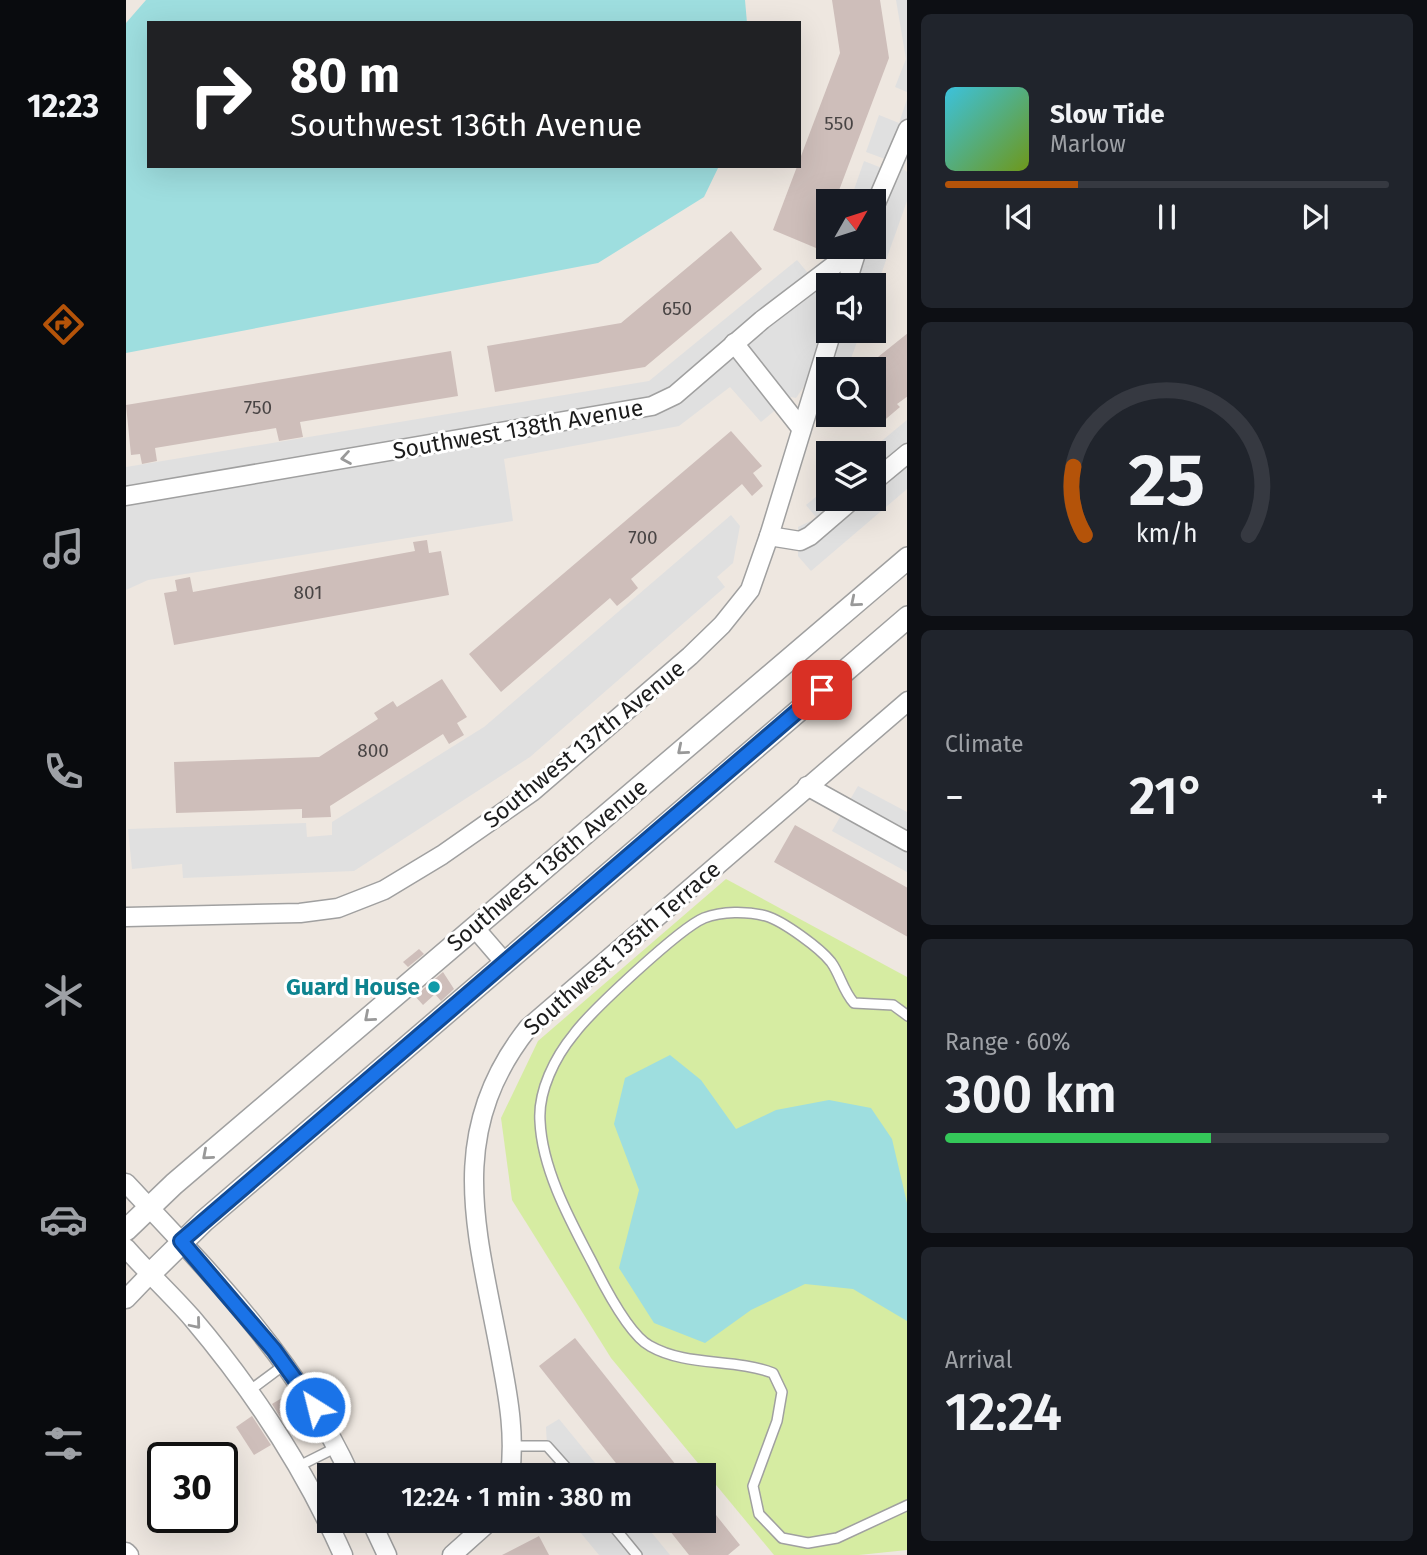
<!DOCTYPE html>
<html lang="en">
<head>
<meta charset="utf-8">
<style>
	body { margin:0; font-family:"Fira Sans",sans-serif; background:#20242c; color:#f1f3f6; height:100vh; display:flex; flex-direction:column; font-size:26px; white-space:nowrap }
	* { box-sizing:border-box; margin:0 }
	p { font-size:23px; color:#9ea1a6 }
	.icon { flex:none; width:38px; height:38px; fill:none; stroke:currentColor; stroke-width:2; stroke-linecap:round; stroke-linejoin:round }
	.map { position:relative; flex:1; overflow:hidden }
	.drawer { display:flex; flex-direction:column; gap:14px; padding:14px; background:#0d0f14; width:520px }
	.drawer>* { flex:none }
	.hud { position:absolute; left:21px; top:21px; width:654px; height:147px; border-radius:0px; box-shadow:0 7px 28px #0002; background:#202124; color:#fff; overflow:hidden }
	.needle { width:46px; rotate:51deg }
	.tools { position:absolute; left:690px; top:189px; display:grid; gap:14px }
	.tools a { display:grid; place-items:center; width:70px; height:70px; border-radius:0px; background:#171b24; box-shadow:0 7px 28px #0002; font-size:35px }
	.speed { position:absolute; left:21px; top:1442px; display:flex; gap:14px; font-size:35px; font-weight:700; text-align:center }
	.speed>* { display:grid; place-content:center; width:91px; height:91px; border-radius:50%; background:#171b24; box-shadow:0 7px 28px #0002; line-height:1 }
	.speed .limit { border:4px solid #111; border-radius:10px; background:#fff; color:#111 }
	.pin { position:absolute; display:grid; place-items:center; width:60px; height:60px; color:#fff; margin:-30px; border-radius:14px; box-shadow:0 4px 10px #0006 }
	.me { position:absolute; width:77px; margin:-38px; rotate:324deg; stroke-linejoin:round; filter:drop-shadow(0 0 5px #0008) }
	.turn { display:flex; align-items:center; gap:24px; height:147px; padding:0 28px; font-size:32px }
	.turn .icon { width:91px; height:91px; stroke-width:2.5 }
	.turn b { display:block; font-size:49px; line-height:60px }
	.big { font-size:52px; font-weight:600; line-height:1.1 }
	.drawer .card { flex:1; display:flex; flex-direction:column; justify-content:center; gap:10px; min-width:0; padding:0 24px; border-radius:10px; background:#20242c }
	.drawer .dial { align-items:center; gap:0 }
	.dial svg { height:182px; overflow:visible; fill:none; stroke:#363941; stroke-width:7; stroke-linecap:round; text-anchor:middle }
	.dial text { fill:#f1f3f6; stroke:none }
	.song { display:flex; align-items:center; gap:21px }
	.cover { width:84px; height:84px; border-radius:10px; background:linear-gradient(135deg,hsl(190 70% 55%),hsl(80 70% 35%)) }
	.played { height:7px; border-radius:4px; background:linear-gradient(90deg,#b45309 30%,#363941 30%) }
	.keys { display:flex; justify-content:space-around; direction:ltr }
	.heat { display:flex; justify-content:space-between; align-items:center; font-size:38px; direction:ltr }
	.charge { height:10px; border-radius:5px; background:linear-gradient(90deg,#34c759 60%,#363941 0) }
	.trip { position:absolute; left:191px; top:1463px; width:399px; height:70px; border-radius:0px; background:#171b24; box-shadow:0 7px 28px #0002; font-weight:600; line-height:70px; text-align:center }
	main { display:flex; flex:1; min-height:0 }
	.tabs { display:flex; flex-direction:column; width:126px; justify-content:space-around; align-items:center; background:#090b0e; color:#9ea1a6 }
	.tabs .icon { width:49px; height:49px }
	.tabs .active { color:#b45309 }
	.tabs b { font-size:32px; color:#f1f3f6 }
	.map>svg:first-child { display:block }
</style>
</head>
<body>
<main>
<nav class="tabs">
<b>12:23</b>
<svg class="icon active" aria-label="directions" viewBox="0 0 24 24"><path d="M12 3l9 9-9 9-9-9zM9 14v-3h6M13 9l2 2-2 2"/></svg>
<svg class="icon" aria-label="music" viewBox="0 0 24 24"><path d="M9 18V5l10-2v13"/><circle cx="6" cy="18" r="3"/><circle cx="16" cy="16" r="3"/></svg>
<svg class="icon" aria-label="phone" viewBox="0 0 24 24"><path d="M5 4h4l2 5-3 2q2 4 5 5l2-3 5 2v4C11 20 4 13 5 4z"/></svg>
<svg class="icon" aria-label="climate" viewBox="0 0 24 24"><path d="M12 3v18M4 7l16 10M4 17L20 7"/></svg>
<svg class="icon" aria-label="car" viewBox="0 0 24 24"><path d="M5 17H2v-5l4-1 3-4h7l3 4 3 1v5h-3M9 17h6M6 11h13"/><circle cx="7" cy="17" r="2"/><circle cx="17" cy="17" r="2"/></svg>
<svg class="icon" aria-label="filters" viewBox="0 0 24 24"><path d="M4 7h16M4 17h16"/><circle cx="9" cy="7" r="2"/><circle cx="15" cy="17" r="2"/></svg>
</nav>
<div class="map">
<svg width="782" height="1555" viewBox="0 0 782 1555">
	<rect width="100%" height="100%" fill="#eee7e0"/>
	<polygon fill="#d6eca2" points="600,879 781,977 781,1550 733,1555 648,1555 485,1358 386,1200 375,1118 412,1041"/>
	<g fill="#e0e0e0">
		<polygon points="770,0 781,0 781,92 769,87 780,59"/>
		<polygon points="781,99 781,159 777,169 781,172 781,201 747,297 747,285 702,285 702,331 735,331 723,364 709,360 679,385 670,398 665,397 635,422 604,387 553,426 378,459 387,521 22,580 0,590 0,467 523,381 671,260 682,273 712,247 747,247 747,201 724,201 738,161 756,168 759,159 740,152 753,115 773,123"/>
		<polygon points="781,420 781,489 685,571 672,556 672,527 691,518 680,505 702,487 702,499 747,499 747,453 741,453"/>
		<polygon points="605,515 614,526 607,563 591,577 599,587 404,757 228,871 57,878 56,864 6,869 2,829 180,823 181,837 206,835 206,822 358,727"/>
		<polygon points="732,786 781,812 781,872 706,831"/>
		<polygon points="433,1419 479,1475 415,1475 427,1465 421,1446 420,1427"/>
		<polygon points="445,1521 516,1521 544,1555 473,1555"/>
	</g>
	<g fill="#9ededf">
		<polygon points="20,0 619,0 621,23 23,23 23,166 593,166 578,197 472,263 0,353 0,23"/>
		<polygon points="544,1055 575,1080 610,1129 650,1110 703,1100 745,1108 766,1139 781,1203 781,1321 727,1289 679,1284 625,1310 579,1343 528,1323 493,1268 513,1190 488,1124 499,1078"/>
	</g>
	<g fill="#cebeba">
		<polygon points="706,0 754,0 763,58 709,201 702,201 702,237 696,235 690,248 647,230 714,53"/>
		<polygon points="605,231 636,269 519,367 369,392 361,346 495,323"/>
		<polygon points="782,333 782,396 771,404 774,407 754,424 747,416 747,361"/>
		<polygon points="325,351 332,396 174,422 177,437 153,441 150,428 29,448 31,461 16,464 14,454 5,455 0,405"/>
		<polygon points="605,431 636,466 627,473 637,486 626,496 616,484 505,579 512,588 502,597 491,606 484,598 375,692 343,654"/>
		<polygon points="301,540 303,553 315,551 323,595 48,645 38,593 51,591 49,580 64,577 67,592 289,551 287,542"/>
		<polygon points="316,679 341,717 331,723 338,735 323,744 317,734 204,806 205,817 176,818 176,809 50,813 48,762 193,757 252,719 248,713 267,701 271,707"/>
		<polygon points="669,825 782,888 782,937 648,862"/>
		<polygon points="293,949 298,954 282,967 277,962"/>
		<polygon points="317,972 328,989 315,1001 309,994 297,1005 289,996"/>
		<polygon points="449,1338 558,1475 500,1475 497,1472 413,1366"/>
		<polygon points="197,1372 214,1402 202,1410 183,1381"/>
		<polygon points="164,1393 182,1421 164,1433 146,1404"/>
		<polygon points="126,1416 145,1445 128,1455 110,1427"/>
		<polygon points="578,1500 614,1545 602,1555 563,1555 536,1521 578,1521"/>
		<polygon points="413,1536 423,1555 376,1555"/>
	</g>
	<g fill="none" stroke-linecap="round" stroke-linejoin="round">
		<g stroke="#a0a0a0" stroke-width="12">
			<g id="service">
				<path d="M782 1016 767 1005 728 1003C717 991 714 974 705 962 694 948 657 921 640 916 621 911 596 911 578 918 554 928 465 1011 448 1034 429 1057 412 1091 414 1121 416 1170 445 1222 467 1264 478 1286 503 1335 524 1346 561 1367 607 1358 647 1373L656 1392 651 1421 627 1486 633 1514 656 1538 682 1543 711 1538 782 1505"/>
				<polyline points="123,1391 158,1365"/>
				<polyline points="387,1446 421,1446 447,1475"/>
				<polyline points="173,1466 211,1447"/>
				<polyline points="483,1521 511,1555"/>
			</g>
		</g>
		<g stroke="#a0a0a0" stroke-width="21">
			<g id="minor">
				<polyline points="747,210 782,129"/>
				<polyline points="720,285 731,250"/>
				<polyline points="608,343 675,428"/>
				<polyline points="747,482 782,453"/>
				<polyline points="0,496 526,406 549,395 636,320 732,247"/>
				<polyline points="643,536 706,331"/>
				<polyline points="681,786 782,842"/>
				<polyline points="0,917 174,913 212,908 258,890 316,855 406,792 564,656 596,625 624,590 643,536 674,541 684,536 727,499"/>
				<polyline points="348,927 379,963"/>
				<path d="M0 1183C84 1272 173 1363 224 1475"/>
				<path d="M0 1248C21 1272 45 1294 66 1318 127 1390 179 1469 217 1555"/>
				<polyline points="0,1299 24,1274"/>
				<path d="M384 1475C389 1437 383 1401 376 1364 354 1239 315 1138 402 1028L782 701"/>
				<polyline points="245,1521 261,1555"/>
				<polyline points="0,1552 3,1555"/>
				<polyline points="326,1555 364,1521"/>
			</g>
		</g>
		<g stroke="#a0a0a0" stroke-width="24">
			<g id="tertiary">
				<polyline points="0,1230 48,1184 782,558"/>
				<polyline points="24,1274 78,1221 782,617"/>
			</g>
		</g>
		<use href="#service" stroke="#fff" stroke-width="9"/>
		<use href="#minor" stroke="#fff" stroke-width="18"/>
		<use href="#tertiary" stroke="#fff" stroke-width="21"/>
	</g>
	<defs><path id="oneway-chevron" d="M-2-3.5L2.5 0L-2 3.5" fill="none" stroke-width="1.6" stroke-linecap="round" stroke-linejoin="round" transform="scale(1.75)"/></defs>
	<g stroke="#999">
		<use href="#oneway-chevron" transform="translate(220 458) rotate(171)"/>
		<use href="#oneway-chevron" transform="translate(729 602) rotate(140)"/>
		<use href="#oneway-chevron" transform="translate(556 750) rotate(140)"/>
		<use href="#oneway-chevron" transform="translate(243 1017) rotate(139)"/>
		<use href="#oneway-chevron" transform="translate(81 1155) rotate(139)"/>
		<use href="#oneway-chevron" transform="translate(70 1324) rotate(50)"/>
	</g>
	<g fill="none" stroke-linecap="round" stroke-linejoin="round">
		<g stroke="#114b97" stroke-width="18">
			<polyline id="route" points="189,1407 148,1350 55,1241 696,690"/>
		</g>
		<use href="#route" stroke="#1a73e8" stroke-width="12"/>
	</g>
	<circle fill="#0f9aa8" stroke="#fff" stroke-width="2.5" cx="308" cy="987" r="7"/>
	<g text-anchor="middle" stroke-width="6" stroke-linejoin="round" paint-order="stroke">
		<g font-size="19" fill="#484444">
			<text x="713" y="130">550</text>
			<text x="551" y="315">650</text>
			<text x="132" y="414">750</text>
			<text x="517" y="544">700</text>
			<text x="182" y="599">801</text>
			<text x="247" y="757">800</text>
		</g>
		<g font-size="23" fill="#1c1c1c" stroke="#fff">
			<text transform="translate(392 429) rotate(-10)" y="8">Southwest 138th Avenue</text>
			<text transform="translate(458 744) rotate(-39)" y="8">Southwest 137th Avenue</text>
			<text transform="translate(421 865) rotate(-40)" y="8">Southwest 136th Avenue</text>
			<text transform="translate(496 948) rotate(-41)" y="8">Southwest 135th Terrace</text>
		</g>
		<g font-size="23" font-weight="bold" fill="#0d838f" stroke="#fff" text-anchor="end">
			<text x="294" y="995">Guard House</text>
		</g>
	</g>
</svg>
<div class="tools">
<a><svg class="needle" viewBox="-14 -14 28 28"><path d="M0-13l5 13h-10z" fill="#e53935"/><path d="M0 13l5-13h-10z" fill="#9ea1a6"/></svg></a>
<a><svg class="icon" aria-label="sound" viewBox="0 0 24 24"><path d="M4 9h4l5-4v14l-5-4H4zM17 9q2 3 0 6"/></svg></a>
<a><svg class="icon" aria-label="search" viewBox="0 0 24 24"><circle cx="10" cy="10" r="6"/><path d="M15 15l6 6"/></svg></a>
<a><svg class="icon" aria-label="layers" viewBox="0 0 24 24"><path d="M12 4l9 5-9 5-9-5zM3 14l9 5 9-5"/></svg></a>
</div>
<div class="speed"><div class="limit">30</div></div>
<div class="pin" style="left:696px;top:690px;background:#d93025"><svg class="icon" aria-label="arrive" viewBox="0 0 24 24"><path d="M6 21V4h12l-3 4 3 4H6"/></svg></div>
<svg class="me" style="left:189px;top:1407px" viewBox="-20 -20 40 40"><circle r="17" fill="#1a73e8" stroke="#fff" stroke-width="3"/><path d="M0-11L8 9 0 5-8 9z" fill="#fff"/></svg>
<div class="trip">12:24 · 1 min · 380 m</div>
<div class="hud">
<div class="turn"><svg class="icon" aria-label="right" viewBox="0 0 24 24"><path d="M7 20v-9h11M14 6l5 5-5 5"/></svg><div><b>80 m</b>Southwest 136th Avenue</div></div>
</div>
</div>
<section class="drawer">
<div class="card">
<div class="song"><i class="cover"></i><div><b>Slow Tide</b><p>Marlow</p></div></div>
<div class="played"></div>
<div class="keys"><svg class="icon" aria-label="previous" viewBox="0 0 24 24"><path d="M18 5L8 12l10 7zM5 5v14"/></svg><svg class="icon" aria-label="pause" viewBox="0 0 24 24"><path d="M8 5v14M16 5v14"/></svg><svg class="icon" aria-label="next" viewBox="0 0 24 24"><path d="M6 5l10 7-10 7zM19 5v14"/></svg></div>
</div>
<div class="card dial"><svg viewBox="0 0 100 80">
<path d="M14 69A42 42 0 1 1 86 69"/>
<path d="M14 69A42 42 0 0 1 9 39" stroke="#b45309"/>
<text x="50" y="56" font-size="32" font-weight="700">25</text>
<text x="50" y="72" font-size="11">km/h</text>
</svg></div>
<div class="card"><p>Climate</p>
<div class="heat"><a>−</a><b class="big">21°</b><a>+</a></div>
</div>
<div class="card"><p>Range · 60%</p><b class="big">300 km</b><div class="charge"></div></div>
<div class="card"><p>Arrival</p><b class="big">12:24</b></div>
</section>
</main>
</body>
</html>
